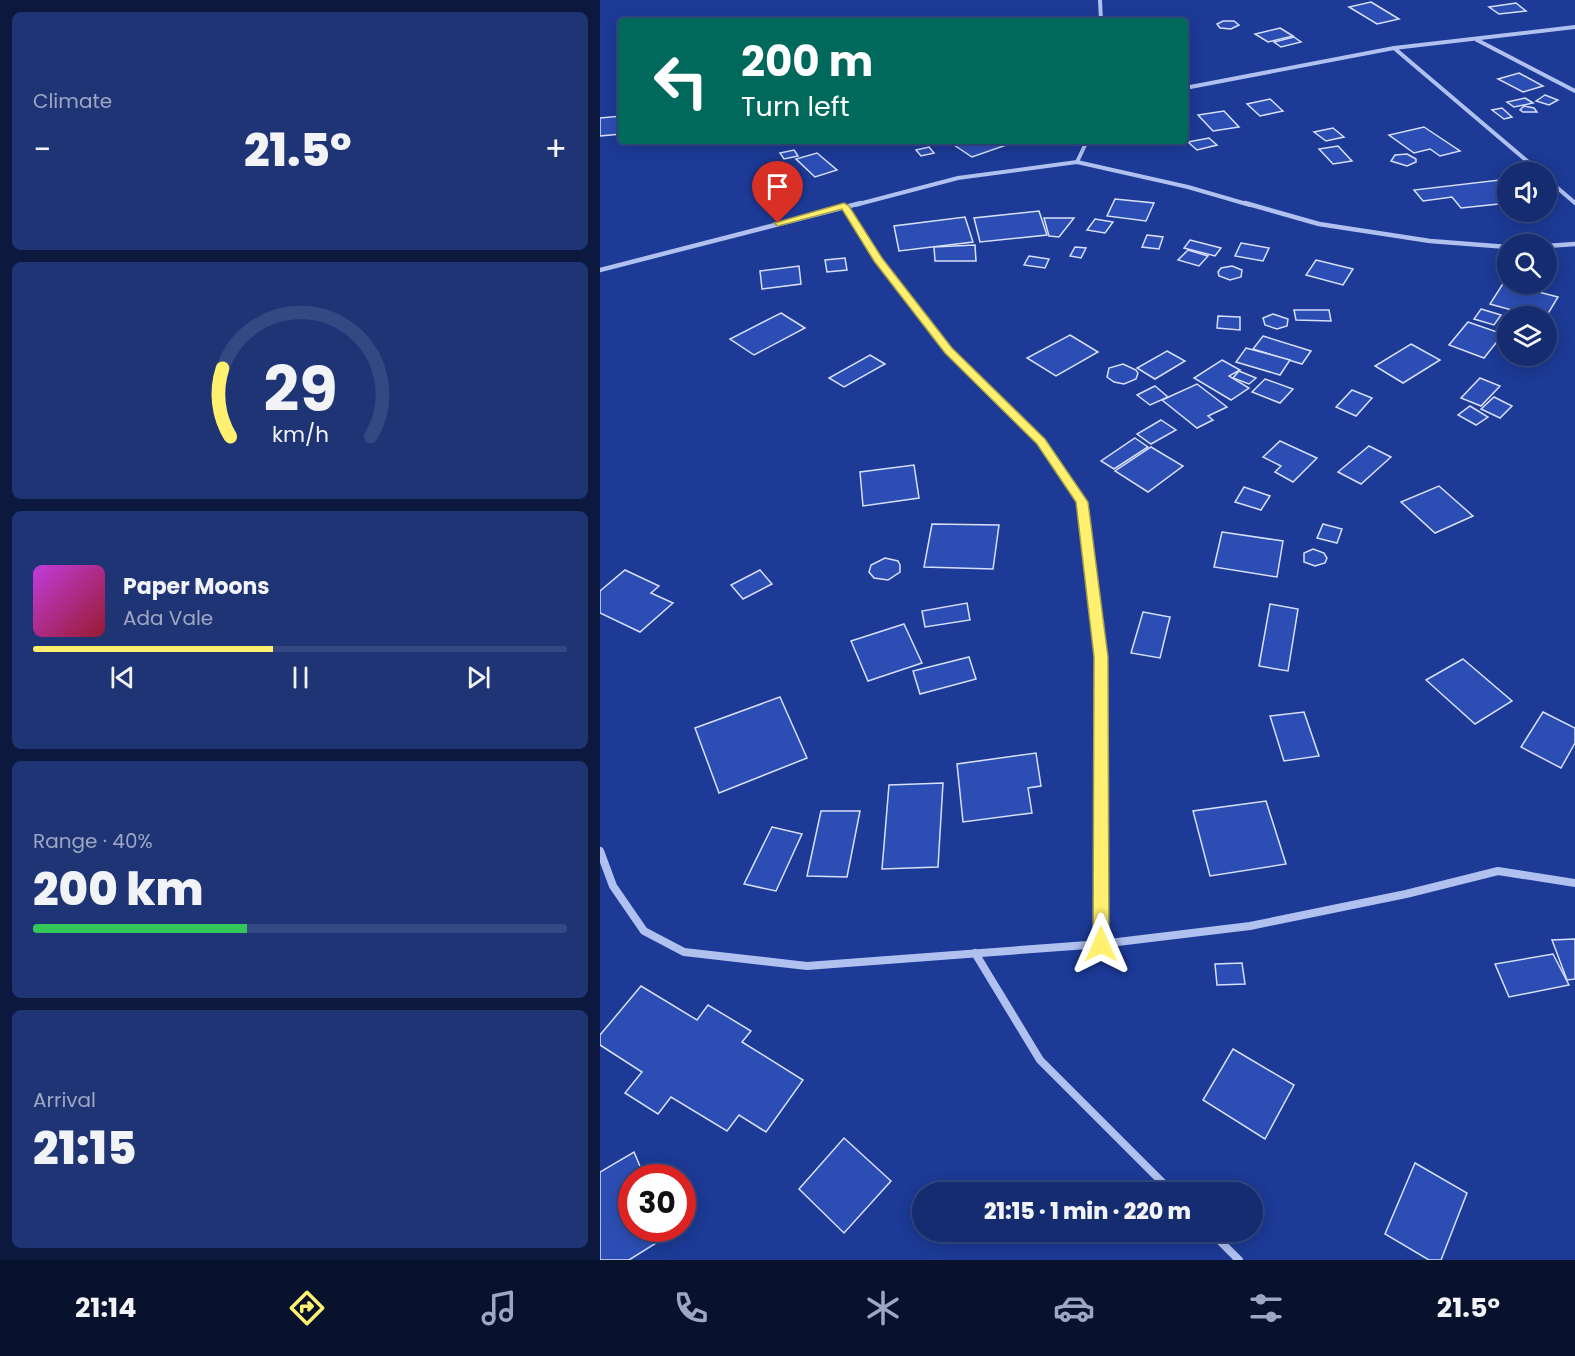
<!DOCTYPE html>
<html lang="en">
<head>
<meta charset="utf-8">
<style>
	body { margin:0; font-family:Poppins,sans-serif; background:#1e3475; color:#f1f3f6; height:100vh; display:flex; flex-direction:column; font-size:22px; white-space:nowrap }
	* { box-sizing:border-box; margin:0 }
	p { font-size:20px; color:#9da7c3 }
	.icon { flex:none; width:33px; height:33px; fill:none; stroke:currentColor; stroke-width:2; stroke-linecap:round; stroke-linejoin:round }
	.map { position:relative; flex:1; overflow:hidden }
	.panel { display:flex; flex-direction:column; gap:12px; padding:12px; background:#0c183e; width:600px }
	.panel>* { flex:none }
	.banner { position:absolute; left:18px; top:18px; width:570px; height:126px; border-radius:6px; box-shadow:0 3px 15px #0003,0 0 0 2px #344883; background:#00695c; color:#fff; overflow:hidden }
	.tools { position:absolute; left:897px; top:162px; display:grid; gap:12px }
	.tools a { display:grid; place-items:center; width:60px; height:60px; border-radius:50%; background:#152c70; box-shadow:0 3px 15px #0003,0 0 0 2px #344883; font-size:30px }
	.speed { position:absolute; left:18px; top:1164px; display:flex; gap:12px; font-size:30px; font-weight:700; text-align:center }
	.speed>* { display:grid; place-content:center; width:78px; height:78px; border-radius:50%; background:#152c70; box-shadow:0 3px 15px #0003,0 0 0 2px #344883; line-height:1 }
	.speed .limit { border:9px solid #d22; background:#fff; color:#111 }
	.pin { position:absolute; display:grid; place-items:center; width:51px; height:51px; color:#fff; margin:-62px -26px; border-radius:50% 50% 50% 0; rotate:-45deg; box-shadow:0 0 6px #0007 }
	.pin .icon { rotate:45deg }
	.me { position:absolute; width:66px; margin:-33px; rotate:0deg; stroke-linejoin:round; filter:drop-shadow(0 0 4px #0008) }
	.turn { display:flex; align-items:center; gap:21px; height:126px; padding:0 24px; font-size:27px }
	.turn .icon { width:78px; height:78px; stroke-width:2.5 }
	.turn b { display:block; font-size:42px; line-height:51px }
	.big { font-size:45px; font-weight:800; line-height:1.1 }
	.panel .tile { flex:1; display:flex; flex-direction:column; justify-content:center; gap:9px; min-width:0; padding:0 21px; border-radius:9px; background:#1e3475 }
	.panel .dial { align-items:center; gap:0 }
	.dial svg { height:156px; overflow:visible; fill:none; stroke:#344883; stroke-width:7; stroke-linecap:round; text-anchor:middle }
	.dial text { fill:#f1f3f6; stroke:none }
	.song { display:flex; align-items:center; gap:18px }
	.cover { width:72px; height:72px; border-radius:9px; background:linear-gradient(135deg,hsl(290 70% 55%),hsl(350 70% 35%)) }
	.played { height:6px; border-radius:3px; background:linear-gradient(90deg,#fff16f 45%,#344883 45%) }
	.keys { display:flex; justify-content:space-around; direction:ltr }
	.heat { display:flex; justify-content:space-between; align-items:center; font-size:33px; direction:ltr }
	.charge { height:9px; border-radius:4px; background:linear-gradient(90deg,#34c759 40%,#344883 0) }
	.trip { position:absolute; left:312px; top:1182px; width:351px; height:60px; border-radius:30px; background:#152c70; box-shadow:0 3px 15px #0003,0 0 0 2px #344883; font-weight:800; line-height:60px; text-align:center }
	.dock { display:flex; height:96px; justify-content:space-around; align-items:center; background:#08122d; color:#9da7c3 }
	.dock .icon { width:42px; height:42px }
	.dock .active { color:#fff16f }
	.dock b { font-size:27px; color:#f1f3f6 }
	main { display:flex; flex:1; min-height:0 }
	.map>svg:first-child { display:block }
</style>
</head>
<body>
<main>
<section class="panel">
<div class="tile"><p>Climate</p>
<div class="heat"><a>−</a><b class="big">21.5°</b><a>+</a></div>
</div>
<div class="tile dial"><svg viewBox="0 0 100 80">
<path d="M14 69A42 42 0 1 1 86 69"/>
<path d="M14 69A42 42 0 0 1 10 34" stroke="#fff16f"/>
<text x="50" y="56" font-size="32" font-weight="700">29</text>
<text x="50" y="72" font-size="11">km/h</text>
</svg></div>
<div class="tile">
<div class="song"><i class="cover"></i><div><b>Paper Moons</b><p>Ada Vale</p></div></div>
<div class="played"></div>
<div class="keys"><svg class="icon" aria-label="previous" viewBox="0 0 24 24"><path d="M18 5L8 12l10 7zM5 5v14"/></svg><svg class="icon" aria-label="pause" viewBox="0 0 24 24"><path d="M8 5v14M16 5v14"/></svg><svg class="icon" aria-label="next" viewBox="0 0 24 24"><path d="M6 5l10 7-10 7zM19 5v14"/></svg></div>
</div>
<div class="tile"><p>Range · 40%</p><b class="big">200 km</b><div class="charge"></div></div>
<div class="tile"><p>Arrival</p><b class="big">21:15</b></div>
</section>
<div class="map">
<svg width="975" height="1260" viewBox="0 0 975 1260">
	<rect width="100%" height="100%" fill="#1c3a96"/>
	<g fill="#2c4eb4" stroke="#d7e0fb" stroke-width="1.5">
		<polygon points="771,2 799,19 777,24 749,7"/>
		<polygon points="916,3 926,11 899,14 889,7"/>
		<polygon points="623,21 634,21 639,25 631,29 620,28 617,24"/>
		<polygon points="680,28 693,36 668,42 655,34"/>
		<polygon points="694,37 701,42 681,47 674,42"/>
		<polygon points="919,73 943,86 923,92 898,79"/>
		<polygon points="945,95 958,100 949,105 936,101"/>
		<polygon points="925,98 933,103 914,107 907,102"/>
		<polygon points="670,99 683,111 660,116 647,104"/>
		<polygon points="924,106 934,108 937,112 923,112 920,110"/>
		<polygon points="902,108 912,117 904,119 892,110"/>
		<polygon points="624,111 639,127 613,131 598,115"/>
		<polygon points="21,116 21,134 0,136 0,118"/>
		<polygon points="824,127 860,151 840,156 830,149 814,153 789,135"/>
		<polygon points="733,128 744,137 726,141 714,132"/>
		<polygon points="609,138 617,145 597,150 588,142"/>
		<polygon points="348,141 409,141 412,143 372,157"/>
		<polygon points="738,146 752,161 733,164 719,149"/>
		<polygon points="329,147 334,153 321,156 316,150"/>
		<polygon points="194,150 198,156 184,159 180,153"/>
		<polygon points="217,153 237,170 215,177 196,159"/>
		<polygon points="807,154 816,159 816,162 807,166 791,161 795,155"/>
		<polygon points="908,179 908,203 861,208 852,197 823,201 814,190"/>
		<polygon points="515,199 554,203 546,221 507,216"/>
		<polygon points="439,211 447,235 380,242 374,218"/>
		<polygon points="365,217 373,242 299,251 294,226"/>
		<polygon points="444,218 474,218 459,237 449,236"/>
		<polygon points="495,219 513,222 505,233 487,230"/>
		<polygon points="547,235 563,237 559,249 542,247"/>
		<polygon points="590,240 621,248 615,256 584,248"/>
		<polygon points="641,243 669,248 663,261 635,256"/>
		<polygon points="375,245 376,261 335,261 334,247"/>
		<polygon points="475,247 486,248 481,258 470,256"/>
		<polygon points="588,250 608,256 599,266 578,260"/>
		<polygon points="429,256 449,259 445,268 424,265"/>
		<polygon points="245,258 247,270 227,272 225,260"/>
		<polygon points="716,260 753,269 743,285 706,275"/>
		<polygon points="199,266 201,284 162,289 160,271"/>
		<polygon points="632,266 642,270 641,277 630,280 619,276 618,272 621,268"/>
		<polygon points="904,282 908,284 958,297 946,317 933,316 890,304"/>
		<polygon points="881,309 901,315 894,325 874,319"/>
		<polygon points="694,310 729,310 731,321 696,320"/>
		<polygon points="181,313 205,328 154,355 130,339"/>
		<polygon points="673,314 688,319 687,326 677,329 665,325 663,318"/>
		<polygon points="618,316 640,317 640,330 617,328"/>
		<polygon points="868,322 903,334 884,358 849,345"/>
		<polygon points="470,335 498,352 456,376 427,358"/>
		<polygon points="663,336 711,351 702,364 653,349"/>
		<polygon points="811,344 840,360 803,383 775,366"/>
		<polygon points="646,348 690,360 680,375 636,362"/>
		<polygon points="567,351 585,361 555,379 537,368"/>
		<polygon points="270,355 285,364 244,387 229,378"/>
		<polygon points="622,360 640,370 629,376 649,388 631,400 594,378"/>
		<polygon points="523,364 536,370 538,373 536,379 524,384 514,382 507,377 509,368"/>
		<polygon points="639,371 656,378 649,384 633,378"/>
		<polygon points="880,378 900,386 881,406 861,398"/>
		<polygon points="665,379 693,389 680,403 652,392"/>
		<polygon points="597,384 627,407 608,416 613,420 597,428 562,400"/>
		<polygon points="555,386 568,397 550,405 537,395"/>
		<polygon points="752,390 772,398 756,416 736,407"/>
		<polygon points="894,397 912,406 900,418 881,409"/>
		<polygon points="870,406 888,417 876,425 858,415"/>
		<polygon points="561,420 576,430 551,444 537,434"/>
		<polygon points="535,438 548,447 514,469 501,461"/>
		<polygon points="680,441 717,458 693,482 675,472 681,466 663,457"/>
		<polygon points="769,446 791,457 761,484 738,472"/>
		<polygon points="551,447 583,466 548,492 515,471"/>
		<polygon points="314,465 319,498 263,506 260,472"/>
		<polygon points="839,486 873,516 835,533 801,502"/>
		<polygon points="644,487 670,496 661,510 635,502"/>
		<polygon points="332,524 399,525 393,569 324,567"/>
		<polygon points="723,524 742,529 737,543 717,538"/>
		<polygon points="622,532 683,541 677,577 614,567"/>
		<polygon points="713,549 724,553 727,558 725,563 715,566 704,562 704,553"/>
		<polygon points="285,558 298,561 300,565 300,572 288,580 274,578 269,572 271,565"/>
		<polygon points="25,570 59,586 51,593 73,603 40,632 0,613 0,591"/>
		<polygon points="160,570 172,584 143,599 131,585"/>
		<polygon points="367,603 370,620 325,627 322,611"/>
		<polygon points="670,604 698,609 688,671 659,666"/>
		<polygon points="543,612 570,617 560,658 531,653"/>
		<polygon points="304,624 322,663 268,681 251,641"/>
		<polygon points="369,657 376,679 320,694 313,671"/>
		<polygon points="863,659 912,701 875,724 826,680"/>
		<polygon points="180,697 207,758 119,793 95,728"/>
		<polygon points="704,712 719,756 684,761 670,716"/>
		<polygon points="943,712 975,728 975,743 961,768 921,747"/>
		<polygon points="436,753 441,786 428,788 432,813 363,822 357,764"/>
		<polygon points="343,783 338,867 282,869 289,785"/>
		<polygon points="666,801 686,864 610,876 593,811"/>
		<polygon points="221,811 260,811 247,877 207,876"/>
		<polygon points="172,827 202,834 176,891 144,884"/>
		<polygon points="975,939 975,979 967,980 952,940"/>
		<polygon points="953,954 969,985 909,997 895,964"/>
		<polygon points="642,963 645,984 617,985 615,964"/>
		<polygon points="41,986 97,1020 108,1005 151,1031 142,1042 203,1080 166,1132 139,1115 127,1131 71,1097 58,1114 25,1093 42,1072 0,1045 0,1035"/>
		<polygon points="633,1049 694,1085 665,1139 603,1100"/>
		<polygon points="244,1138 291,1181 244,1233 199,1189"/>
		<polygon points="34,1152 45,1178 32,1178 32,1228 66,1228 69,1235 29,1260 0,1260 0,1172"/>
		<polygon points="815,1163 867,1193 841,1260 829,1260 785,1234"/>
	</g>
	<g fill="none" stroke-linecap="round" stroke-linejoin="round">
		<g stroke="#b0c1ef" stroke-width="4">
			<polyline points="500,0 501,21"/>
			<polyline points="877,40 975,91"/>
			<polyline points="794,48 940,172"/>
			<polyline points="585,88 794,48 975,27"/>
			<polyline points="477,162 487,141"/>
			<polyline points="946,178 975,203"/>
			<polyline points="255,205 358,178 477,162 588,187 650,205"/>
		</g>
		<g stroke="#b0c1ef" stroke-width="4.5">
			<polyline points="645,203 719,224 830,241 908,247"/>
			<path d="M244 206C275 256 310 307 350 351 387 391 429 425 460 469"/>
			<polyline points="946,246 975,244"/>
			<polyline points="0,270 261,203"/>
		</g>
		<polyline stroke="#b0c1ef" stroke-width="6" points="459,468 482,502 501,657 501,814"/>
		<g stroke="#b0c1ef" stroke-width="8">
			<polyline points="501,812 501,944"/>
			<polyline points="0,851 13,886 44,931 84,952 207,966 501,944 650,926 806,894 898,871 975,883"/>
			<polyline points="375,953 440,1060 572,1192"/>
			<polyline points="611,1232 639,1260"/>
		</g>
	</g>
	<polygon fill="#fff16f" stroke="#a69d48" stroke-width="1.5" points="244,203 249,206 282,258 352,348 445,439 488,502 508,657 509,944 507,950 501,952 495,950 493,944 494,657 476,502 437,444 345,353 274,261 242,209 178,226 174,223"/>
</svg>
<div class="tools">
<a><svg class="icon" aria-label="sound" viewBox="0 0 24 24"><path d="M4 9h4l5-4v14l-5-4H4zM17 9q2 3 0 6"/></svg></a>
<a><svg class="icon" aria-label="search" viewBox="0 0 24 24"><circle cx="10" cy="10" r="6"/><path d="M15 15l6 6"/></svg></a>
<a><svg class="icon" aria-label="layers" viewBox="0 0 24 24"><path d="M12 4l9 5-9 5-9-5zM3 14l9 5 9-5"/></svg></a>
</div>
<div class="speed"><div class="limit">30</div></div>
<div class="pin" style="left:178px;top:223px;background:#d93025"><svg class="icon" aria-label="arrive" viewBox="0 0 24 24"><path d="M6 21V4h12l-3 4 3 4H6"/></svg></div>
<svg class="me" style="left:501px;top:944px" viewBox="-20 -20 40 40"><path d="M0-17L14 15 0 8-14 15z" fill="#fff16f" stroke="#fff" stroke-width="4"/></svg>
<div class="trip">21:15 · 1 min · 220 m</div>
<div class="banner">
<div class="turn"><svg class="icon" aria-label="left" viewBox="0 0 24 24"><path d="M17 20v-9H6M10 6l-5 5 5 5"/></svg><div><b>200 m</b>Turn left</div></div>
</div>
</div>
</main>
<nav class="dock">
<b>21:14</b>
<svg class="icon active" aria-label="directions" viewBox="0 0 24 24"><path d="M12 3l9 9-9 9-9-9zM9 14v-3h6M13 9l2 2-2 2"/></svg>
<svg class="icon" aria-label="music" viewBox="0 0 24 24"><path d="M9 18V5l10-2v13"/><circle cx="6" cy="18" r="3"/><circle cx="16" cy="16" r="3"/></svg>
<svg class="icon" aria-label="phone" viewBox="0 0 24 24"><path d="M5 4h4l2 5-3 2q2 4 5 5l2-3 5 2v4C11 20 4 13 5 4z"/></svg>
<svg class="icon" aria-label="climate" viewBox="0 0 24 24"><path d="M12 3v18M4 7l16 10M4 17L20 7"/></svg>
<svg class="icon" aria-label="car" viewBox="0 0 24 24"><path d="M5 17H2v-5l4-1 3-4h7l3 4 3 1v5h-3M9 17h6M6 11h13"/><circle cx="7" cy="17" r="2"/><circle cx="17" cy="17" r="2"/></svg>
<svg class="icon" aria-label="filters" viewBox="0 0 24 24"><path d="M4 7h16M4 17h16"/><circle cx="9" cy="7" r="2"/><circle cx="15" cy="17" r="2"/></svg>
<b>21.5°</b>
</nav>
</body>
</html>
